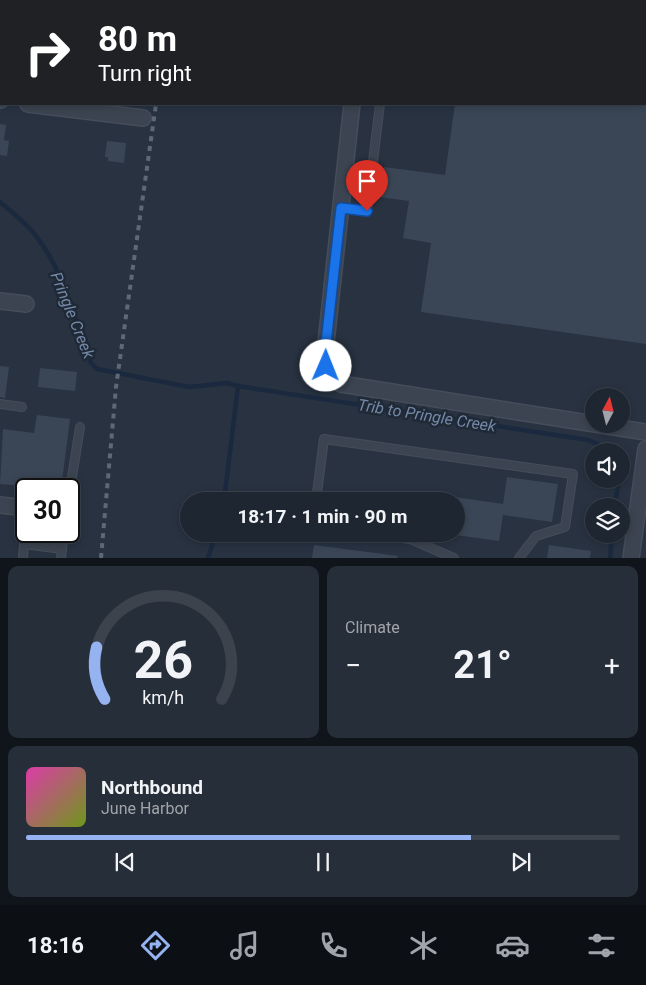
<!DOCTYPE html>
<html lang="en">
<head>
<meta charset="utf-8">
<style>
	body { margin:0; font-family:Roboto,sans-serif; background:#262e39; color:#f1f3f6; height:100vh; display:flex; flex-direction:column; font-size:19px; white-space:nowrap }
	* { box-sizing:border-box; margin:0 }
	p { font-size:16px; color:#a1a5ab }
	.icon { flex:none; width:28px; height:28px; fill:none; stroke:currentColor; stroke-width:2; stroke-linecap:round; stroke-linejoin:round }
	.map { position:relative; height:558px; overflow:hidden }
	.drawer { display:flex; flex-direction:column; gap:8px; padding:8px; background:#10151b; flex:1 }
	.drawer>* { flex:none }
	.banner { position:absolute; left:0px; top:0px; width:646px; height:105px; box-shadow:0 2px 8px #0003,0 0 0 1px #3c434d; background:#202124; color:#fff; overflow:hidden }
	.needle { width:32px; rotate:7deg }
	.buttons { position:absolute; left:585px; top:388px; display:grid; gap:10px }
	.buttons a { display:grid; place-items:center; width:45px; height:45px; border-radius:50%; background:#1e2631; box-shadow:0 2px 8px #0003,0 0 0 1px #3c434d; font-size:25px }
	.speed { position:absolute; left:15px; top:478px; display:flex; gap:10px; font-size:25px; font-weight:700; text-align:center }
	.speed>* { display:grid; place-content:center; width:65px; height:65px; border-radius:50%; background:#1e2631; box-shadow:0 2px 8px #0003,0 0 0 1px #3c434d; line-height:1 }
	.speed .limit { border:2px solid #111; border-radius:8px; background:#fff; color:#111 }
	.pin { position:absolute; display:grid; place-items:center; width:42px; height:42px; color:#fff; margin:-51px -21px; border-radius:50% 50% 50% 0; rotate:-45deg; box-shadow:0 0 5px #0007 }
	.pin .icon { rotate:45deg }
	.me { position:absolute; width:55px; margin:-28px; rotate:1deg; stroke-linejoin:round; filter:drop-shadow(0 0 4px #0008) }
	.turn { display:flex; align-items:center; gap:18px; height:105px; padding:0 15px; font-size:22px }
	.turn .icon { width:65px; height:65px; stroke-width:2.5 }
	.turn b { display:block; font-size:35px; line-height:42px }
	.big { font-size:38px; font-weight:700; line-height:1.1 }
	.drawer .tile { flex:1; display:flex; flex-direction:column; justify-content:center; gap:8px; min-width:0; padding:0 18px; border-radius:10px; background:#262e39 }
	.drawer .dial { align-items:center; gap:0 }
	.dial svg { height:130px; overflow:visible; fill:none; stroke:#3c434d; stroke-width:7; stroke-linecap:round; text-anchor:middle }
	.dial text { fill:#f1f3f6; stroke:none }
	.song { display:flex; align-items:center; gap:15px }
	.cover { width:60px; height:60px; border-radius:8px; background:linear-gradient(135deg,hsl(320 70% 55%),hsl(80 70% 35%)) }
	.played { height:5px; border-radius:2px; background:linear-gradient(90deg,#95b2f1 75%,#3c434d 75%) }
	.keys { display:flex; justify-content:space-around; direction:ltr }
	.heat { display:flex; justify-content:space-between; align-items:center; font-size:28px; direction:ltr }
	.drawer .tiles { flex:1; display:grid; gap:8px; grid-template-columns:1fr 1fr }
	.tile:last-child { grid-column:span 2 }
	.trip { position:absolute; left:180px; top:492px; width:285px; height:50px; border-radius:25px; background:#1e2631; box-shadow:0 2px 8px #0003,0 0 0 1px #3c434d; font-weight:700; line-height:50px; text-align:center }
	.menu { display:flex; height:80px; justify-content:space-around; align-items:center; background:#0c0f14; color:#a1a5ab }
	.menu .icon { width:35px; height:35px }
	.menu .on { color:#95b2f1 }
	.menu b { font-size:22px; color:#f1f3f6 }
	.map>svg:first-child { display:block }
</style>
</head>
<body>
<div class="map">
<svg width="646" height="558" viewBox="0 0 646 558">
	<rect width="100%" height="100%" fill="#283241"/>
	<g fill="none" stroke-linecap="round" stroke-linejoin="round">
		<g stroke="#1b293f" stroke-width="4.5">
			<path d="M0 202C11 211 22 220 31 230 63 266 74 319 91 363L97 369 189 387 227 383 238 386 224 501"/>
			<polyline points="238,386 588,440 614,451"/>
			<polyline points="615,506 619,479"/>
			<polyline points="208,558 216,534"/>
			<polyline points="610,558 612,534"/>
		</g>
	</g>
	<g fill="#3a4656">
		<polygon points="455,104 646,104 646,344 421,312 431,243 403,238 409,201 380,197 384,167 445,175"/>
		<polygon points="0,124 6,125 4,140 9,141 7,156 0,155"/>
		<polygon points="107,141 126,143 124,163 108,161 108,157 105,157"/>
		<polygon points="0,366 9,367 5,398 0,397"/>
		<polygon points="40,368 77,372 75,391 38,387"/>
		<polygon points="37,415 70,419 61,489 0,484 3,429 34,433"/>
		<polygon points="507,477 558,484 552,522 503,515 499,541 456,535 456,501 440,501 441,495 503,504"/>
		<polygon points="314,545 398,556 397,558 312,558"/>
		<polygon points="549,545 591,551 590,558 547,558"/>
	</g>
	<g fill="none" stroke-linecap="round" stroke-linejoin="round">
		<g stroke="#454d5a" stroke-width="10">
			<g id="service">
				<polyline points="382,0 393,1"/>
				<polyline points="402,1 402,0"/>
				<polyline points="341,208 367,211 380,104"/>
				<polyline points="0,404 22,407"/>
				<polyline points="69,496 80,427"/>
				<polyline points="316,501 324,439 573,474 565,527 536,536 519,558"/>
				<polyline points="375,534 410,539 454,558"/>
				<polyline points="23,558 24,544 62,549"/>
				<polyline points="61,558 64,531"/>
			</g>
		</g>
		<g stroke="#454d5a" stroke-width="18">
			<g id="minor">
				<polyline points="363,1 363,0"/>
				<polyline points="0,100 1,100"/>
				<polyline points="28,104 143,118"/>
				<path d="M352 104 325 352C326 367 328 376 341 384L646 432"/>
				<polyline points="0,301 26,304"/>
				<polyline points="0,505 26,508"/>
				<polyline points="631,558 646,449"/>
			</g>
		</g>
		<use href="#service" stroke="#3c4451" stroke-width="8"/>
		<use href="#minor" stroke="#3c4451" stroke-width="15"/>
		<g stroke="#5e6877" stroke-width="4" stroke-dasharray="5 5" stroke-linecap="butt">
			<polyline points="169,1 169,0"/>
			<polyline points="101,558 116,387 156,104"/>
		</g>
	</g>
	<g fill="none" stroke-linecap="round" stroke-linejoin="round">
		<g stroke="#114b97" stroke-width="12">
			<polyline id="route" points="326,366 325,352 341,208 367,211"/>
		</g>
		<use href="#route" stroke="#1a73e8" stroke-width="9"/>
	</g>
	<g text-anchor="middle" stroke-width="5" stroke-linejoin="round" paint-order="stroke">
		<g font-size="16" font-style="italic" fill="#7489a8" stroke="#202936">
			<text transform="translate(73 315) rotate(68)" y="6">Pringle Creek</text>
			<text transform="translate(427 415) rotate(9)" y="6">Trib to Pringle Creek</text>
		</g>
	</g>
</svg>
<div class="buttons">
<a><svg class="needle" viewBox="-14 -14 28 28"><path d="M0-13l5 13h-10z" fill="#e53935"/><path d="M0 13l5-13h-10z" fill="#a1a5ab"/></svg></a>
<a><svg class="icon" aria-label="sound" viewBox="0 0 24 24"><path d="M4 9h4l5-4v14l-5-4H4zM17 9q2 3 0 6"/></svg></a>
<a><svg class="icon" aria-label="layers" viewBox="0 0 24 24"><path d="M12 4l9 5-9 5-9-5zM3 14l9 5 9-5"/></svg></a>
</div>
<div class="speed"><div class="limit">30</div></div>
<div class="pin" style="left:367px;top:211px;background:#d93025"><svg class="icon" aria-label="arrive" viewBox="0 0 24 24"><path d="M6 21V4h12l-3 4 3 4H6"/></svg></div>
<svg class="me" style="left:326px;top:366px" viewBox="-20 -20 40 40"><circle r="19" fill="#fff"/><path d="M0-13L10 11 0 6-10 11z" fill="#1a73e8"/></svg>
<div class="trip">18:17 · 1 min · 90 m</div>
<div class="banner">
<div class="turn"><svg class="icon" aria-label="right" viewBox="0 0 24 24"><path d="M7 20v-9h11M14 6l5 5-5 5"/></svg><div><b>80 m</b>Turn right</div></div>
</div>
</div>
<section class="drawer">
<div class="tiles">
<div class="tile dial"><svg viewBox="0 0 100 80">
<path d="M14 69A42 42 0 1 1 86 69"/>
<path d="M14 69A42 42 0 0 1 9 37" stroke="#95b2f1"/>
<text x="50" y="56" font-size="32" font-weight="700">26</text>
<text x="50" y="72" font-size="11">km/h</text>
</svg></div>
<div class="tile"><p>Climate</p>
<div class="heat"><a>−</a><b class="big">21°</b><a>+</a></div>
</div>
<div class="tile">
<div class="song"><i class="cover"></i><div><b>Northbound</b><p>June Harbor</p></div></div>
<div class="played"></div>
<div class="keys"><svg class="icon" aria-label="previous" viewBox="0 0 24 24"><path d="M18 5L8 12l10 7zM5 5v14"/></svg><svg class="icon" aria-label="pause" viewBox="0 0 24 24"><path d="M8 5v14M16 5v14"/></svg><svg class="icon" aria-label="next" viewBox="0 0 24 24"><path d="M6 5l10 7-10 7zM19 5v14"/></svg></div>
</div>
</div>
</section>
<nav class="menu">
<b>18:16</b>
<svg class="icon on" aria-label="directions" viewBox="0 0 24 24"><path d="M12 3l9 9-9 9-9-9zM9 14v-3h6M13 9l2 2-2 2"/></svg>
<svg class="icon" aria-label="music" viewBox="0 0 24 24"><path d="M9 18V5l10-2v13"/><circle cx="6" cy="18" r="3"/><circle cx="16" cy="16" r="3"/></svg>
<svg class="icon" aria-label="phone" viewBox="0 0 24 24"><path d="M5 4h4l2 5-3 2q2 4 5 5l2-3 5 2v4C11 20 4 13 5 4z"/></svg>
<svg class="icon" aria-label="climate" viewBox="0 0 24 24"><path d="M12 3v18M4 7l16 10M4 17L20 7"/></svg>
<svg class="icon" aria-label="car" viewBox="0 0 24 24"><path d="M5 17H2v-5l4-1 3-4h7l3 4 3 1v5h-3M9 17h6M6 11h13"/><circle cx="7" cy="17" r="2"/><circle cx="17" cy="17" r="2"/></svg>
<svg class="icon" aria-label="filters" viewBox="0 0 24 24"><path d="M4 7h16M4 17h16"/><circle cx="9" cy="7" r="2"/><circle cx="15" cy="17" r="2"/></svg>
</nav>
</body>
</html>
